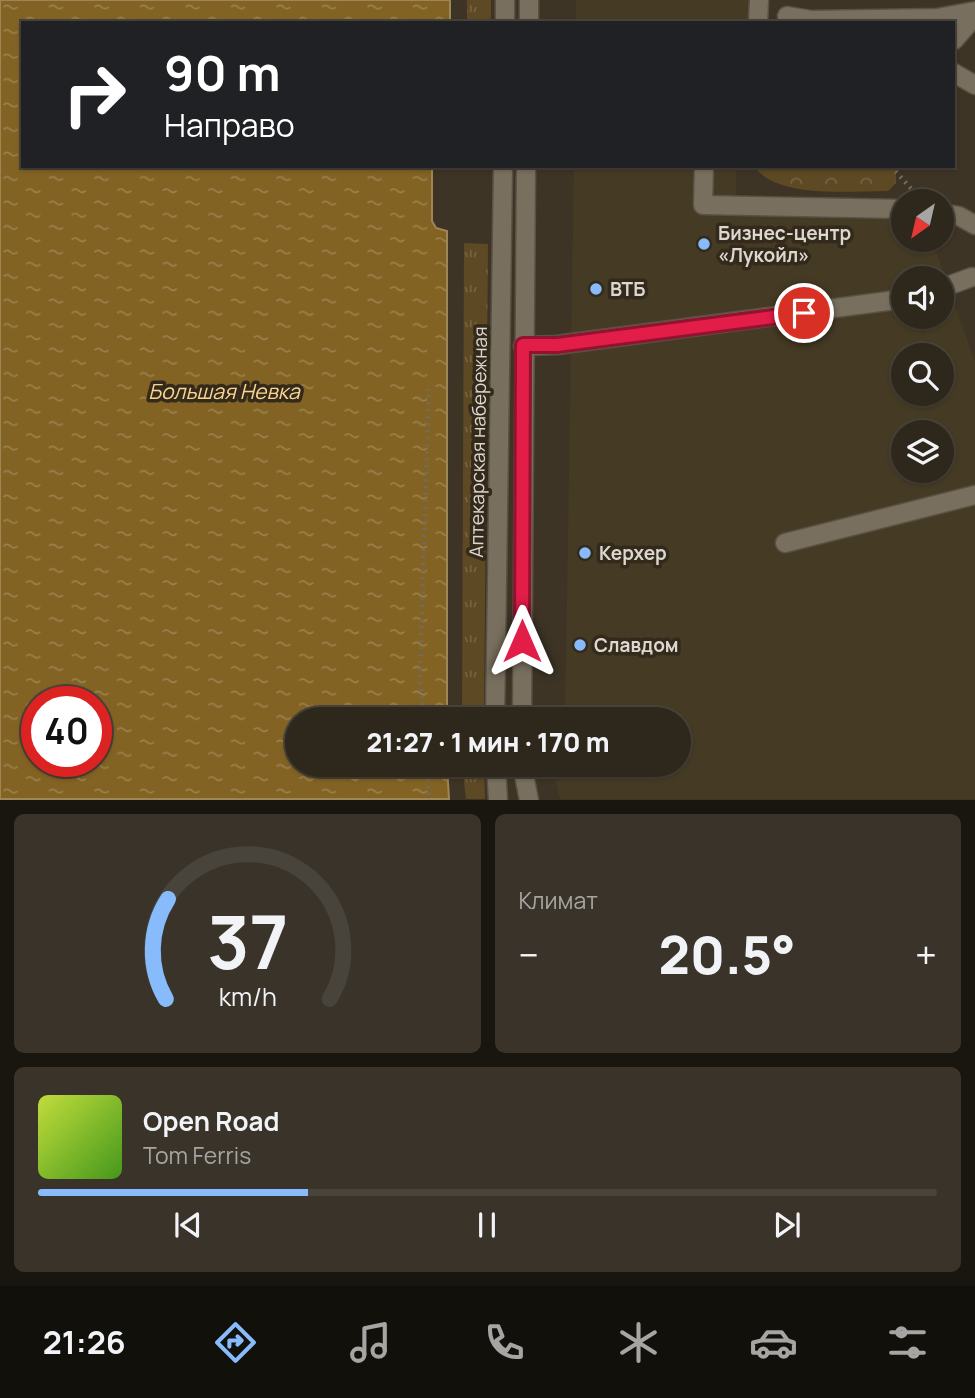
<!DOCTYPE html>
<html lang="ru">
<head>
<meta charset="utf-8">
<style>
	body { margin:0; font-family:Manrope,sans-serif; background:#3a3329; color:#f1f3f6; height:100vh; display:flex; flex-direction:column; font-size:26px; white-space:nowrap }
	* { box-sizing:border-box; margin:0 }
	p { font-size:23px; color:#a7a5a3 }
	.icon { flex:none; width:38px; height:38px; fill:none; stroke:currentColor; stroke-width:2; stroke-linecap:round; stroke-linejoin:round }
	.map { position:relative; height:800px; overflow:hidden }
	.sheet { display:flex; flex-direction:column; gap:14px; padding:14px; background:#19150f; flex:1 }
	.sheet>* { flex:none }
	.guide { position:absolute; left:21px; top:21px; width:934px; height:147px; border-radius:0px; box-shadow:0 2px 5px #0004,0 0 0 2px #49443b; background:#202124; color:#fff; overflow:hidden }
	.needle { width:46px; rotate:214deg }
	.fabs { position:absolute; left:891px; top:189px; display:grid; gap:14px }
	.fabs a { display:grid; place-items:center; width:63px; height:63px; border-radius:50%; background:#2e271c; box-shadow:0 2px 5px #0004,0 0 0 2px #49443b; font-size:35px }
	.speed { position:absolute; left:21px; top:686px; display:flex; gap:14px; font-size:35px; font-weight:700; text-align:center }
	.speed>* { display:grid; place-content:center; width:91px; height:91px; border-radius:50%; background:#2e271c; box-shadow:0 2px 5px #0004,0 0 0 2px #49443b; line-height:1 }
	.speed .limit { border:10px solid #d22; background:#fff; color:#111 }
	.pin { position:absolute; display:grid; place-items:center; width:60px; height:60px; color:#fff; margin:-30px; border:4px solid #fff; border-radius:50%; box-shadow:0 2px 7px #0007 }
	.me { position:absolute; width:77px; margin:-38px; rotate:0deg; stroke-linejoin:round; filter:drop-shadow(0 0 5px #0008) }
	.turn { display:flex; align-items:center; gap:24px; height:147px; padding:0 28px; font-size:32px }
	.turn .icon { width:91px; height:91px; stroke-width:2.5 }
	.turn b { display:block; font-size:49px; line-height:60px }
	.big { font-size:52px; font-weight:800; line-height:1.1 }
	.sheet .card { flex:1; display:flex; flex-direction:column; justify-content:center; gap:10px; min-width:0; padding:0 24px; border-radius:10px; background:#3a3329 }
	.sheet .dial { align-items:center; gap:0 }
	.dial svg { height:182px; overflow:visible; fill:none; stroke:#49443b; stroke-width:7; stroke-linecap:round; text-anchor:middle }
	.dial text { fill:#f1f3f6; stroke:none }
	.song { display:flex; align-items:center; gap:21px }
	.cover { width:84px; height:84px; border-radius:10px; background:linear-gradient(135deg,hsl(70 70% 55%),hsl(100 70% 35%)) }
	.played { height:7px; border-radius:4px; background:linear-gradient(90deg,#87bbfb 30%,#49443b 30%) }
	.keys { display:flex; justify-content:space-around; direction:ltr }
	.heat { display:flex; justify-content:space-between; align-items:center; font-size:38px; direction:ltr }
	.sheet .tiles { flex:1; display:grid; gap:14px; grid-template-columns:1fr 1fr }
	.card:last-child { grid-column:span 2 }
	.trip { position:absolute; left:285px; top:707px; width:406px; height:70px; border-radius:35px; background:#2e271c; box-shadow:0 2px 5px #0004,0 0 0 2px #49443b; font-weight:800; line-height:70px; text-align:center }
	.tabs { display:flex; height:112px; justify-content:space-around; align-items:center; background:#12100b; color:#a7a5a3 }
	.tabs .icon { width:49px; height:49px }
	.tabs .selected { color:#87bbfb }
	.tabs b { font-size:32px; color:#f1f3f6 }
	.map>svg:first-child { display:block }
</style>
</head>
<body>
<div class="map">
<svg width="975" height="800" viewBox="0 0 975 800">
	<defs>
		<pattern id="grass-tufts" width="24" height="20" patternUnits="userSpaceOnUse" patternTransform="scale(1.75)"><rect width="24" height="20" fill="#5d4923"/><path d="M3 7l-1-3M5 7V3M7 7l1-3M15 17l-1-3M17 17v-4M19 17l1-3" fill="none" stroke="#746242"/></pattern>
		<pattern id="forest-crowns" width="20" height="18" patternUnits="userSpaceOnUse" patternTransform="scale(1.75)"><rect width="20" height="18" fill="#5d4923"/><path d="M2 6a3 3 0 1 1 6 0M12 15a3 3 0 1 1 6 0" fill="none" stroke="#746242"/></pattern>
		<pattern id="water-ripples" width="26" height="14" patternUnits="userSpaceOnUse" patternTransform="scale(1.75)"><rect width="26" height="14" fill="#836323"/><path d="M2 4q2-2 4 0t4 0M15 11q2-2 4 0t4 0" fill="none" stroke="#9a804c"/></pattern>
	</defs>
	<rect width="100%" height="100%" fill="#3d3425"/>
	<g fill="#453a24" fill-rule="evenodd">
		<polygon points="576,0 768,0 767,23 576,23"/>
		<path d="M574 166H736V198L903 202V240H932L975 362V799H560L552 765H679V719H565ZM903 278H942V317H903ZM903 355H942V394H903ZM903 432H942V471H903Z"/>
	</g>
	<g fill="url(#grass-tufts)">
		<rect x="467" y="0" width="24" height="23"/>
		<polygon points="464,243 488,244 484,719 462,719"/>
		<polygon points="462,765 484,765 485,799 466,799"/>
	</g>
	<path fill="url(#forest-crowns)" d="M754 166H896V183L888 191C851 191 776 199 754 166Z"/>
	<path fill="url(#water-ripples)" stroke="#9e8657" stroke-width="2" fill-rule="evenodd" d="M0 0H450V23H23V166H432V221L436 228 447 231V719H298V765H447L449 799H0ZM37 702H96V761H37Z"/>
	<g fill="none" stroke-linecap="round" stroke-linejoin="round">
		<g stroke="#585144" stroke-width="21">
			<g id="minor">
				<polyline points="787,16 811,20 937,18 975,11"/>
				<polyline points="505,23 505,0"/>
				<polyline points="529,23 529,0"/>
				<polyline points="758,23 759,0"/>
				<polyline points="954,40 975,16"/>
				<polyline points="954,73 975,85"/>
				<polyline points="704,166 703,205 903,209"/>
				<polyline points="942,213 959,216 975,225"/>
				<polyline points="942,288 972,277"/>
				<polyline points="523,346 557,345 903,299"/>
				<polyline points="785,543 975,495"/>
				<polyline points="495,719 503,166"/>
				<polyline points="522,719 526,166"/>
				<polyline points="496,765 498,800"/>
				<polyline points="522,765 529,800"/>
			</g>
		</g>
		<g stroke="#736b5e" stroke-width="4.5" stroke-dasharray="2 5" stroke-linecap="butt">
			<polyline points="891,166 914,192"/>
			<polyline points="925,240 925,241"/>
			<polyline points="423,719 420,672 429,389"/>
			<polyline points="426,765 429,800"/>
		</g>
		<use href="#minor" stroke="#786f5e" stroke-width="18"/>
	</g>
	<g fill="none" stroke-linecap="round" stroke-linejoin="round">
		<g stroke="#92132f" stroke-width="18">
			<polyline id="route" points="522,641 523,345 557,345 804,313"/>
		</g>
		<use href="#route" stroke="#e11d48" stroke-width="12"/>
	</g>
	<g fill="#87bbfb" stroke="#332a1c" stroke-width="2.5">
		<circle cx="704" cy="244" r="7"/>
		<circle cx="596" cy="289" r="7"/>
		<circle cx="585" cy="553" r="7"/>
		<circle cx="580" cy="645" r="7"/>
	</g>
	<g text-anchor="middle" stroke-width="7" stroke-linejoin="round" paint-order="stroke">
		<g font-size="19" font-weight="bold" fill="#ddd8cf" stroke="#332a1c" text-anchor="start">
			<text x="718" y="240">Бизнес-центр<tspan x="718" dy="22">«Лукойл»</tspan></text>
			<text x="610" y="296">ВТБ</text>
			<text x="599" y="560">Керхер</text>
			<text x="594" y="652">Славдом</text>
		</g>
		<g font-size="19" fill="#ddd8cf" stroke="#332a1c">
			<text transform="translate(478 442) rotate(-89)" y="7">Аптекарская набережная</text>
		</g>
		<g font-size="21" font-style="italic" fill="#fbd590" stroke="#332a1c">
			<text x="224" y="399">Большая Невка</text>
		</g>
	</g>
</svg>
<div class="fabs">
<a><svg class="needle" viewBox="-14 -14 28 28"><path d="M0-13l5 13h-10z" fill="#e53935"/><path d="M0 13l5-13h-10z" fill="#a7a5a3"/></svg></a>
<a><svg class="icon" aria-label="sound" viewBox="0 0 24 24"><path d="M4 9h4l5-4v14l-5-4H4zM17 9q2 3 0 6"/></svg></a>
<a><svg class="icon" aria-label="search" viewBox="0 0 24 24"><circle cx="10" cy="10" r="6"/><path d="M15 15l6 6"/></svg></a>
<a><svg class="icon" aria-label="layers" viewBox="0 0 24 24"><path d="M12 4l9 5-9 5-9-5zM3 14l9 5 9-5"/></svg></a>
</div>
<div class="speed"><div class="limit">40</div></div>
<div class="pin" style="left:804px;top:313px;background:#d93025"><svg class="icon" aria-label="arrive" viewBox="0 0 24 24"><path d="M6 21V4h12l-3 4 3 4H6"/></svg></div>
<svg class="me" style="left:522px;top:641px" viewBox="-20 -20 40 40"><path d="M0-17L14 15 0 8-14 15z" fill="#e11d48" stroke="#fff" stroke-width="4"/></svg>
<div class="trip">21:27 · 1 мин · 170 m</div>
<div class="guide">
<div class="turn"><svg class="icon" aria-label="right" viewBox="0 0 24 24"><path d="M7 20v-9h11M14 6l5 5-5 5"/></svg><div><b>90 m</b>Направо</div></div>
</div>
</div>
<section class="sheet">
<div class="tiles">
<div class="card dial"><svg viewBox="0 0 100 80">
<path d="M14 69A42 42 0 1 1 86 69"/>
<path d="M14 69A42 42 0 0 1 15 25" stroke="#87bbfb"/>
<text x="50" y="56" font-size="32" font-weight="700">37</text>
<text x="50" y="72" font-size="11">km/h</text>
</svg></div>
<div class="card"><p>Климат</p>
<div class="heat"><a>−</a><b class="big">20.5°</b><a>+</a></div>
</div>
<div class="card">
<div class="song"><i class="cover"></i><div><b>Open Road</b><p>Tom Ferris</p></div></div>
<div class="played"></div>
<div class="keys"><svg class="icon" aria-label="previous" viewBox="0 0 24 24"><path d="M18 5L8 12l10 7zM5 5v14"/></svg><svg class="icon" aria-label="pause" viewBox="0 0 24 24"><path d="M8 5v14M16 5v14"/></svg><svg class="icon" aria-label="next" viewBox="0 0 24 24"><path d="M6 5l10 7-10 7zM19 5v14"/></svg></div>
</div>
</div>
</section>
<nav class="tabs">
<b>21:26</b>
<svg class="icon selected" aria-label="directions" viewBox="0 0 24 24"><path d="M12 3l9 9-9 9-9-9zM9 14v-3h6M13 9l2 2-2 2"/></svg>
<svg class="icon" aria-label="music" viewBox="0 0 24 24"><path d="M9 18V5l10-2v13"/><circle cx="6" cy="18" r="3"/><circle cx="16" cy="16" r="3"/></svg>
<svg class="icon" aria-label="phone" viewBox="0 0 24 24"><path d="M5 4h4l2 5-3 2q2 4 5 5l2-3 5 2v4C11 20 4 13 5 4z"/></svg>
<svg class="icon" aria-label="climate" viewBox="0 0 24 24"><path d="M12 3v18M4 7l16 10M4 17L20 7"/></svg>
<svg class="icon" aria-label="car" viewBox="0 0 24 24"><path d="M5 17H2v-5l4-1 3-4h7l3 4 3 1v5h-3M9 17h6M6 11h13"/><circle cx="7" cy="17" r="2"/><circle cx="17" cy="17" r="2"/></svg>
<svg class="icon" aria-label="filters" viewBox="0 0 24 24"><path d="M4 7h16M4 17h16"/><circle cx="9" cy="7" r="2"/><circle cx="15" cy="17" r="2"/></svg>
</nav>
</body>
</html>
